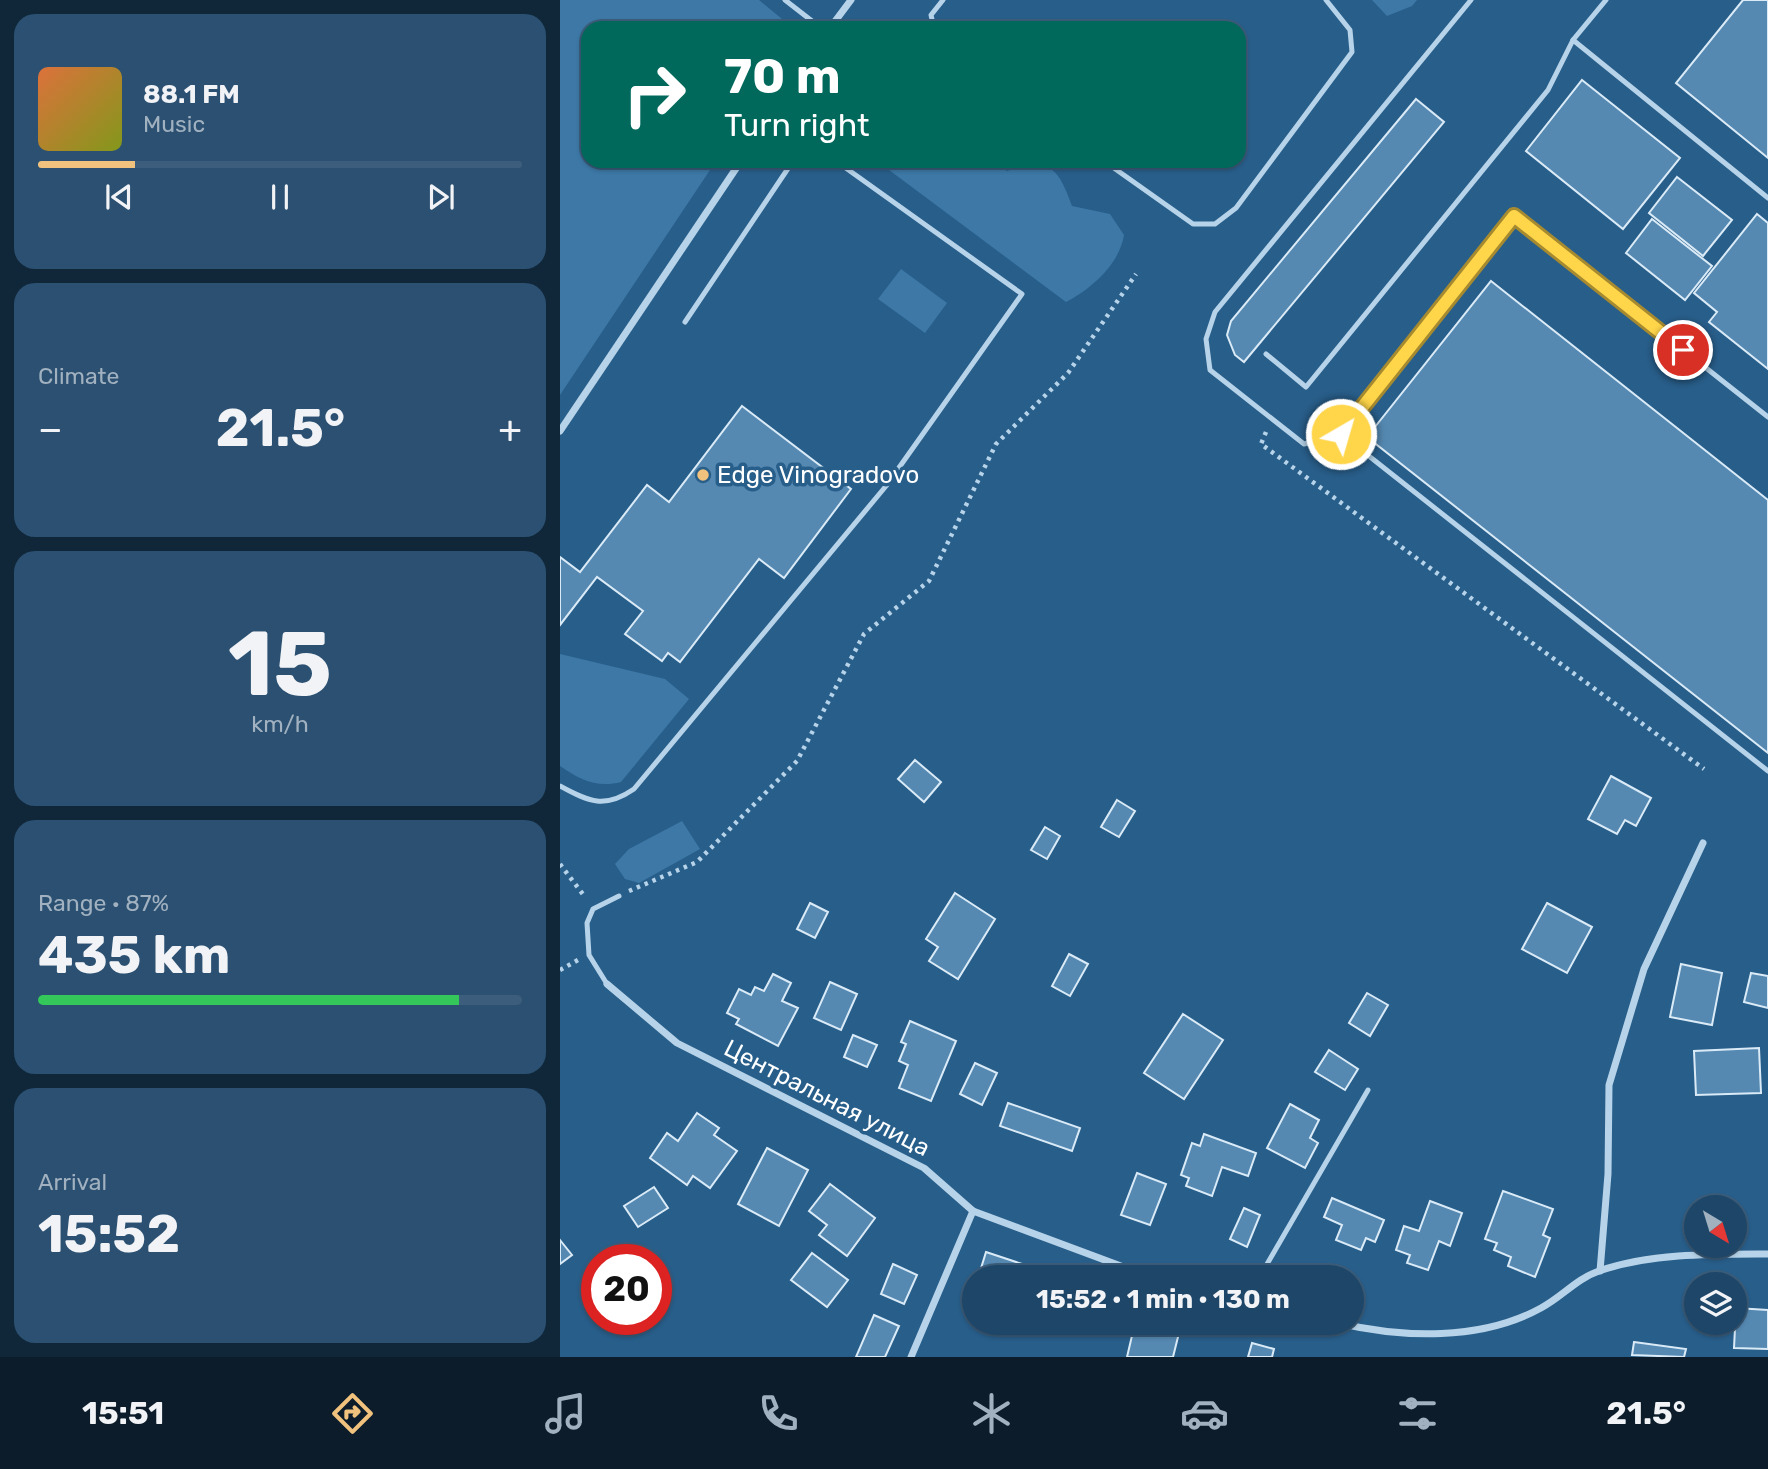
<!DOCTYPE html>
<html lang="en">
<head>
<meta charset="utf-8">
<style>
	body { margin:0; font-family:Rubik,sans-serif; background:#2b5071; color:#f1f3f6; height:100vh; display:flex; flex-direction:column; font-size:26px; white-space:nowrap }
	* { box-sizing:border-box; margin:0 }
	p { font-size:23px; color:#a1b1c0 }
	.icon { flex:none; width:38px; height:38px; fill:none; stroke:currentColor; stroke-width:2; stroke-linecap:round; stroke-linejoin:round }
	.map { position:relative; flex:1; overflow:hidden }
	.sheet { display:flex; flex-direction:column; gap:14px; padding:14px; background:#102639; width:560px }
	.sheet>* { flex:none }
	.banner { position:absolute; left:21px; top:21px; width:665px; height:147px; border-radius:21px; box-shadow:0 2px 5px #0004,0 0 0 2px #3c5e7c; background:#00695c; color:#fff; overflow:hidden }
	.needle { width:46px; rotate:142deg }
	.fabs { position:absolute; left:1124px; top:1195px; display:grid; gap:14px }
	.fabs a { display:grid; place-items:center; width:63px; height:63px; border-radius:50%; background:#1e4668; box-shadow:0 2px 5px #0004,0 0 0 2px #3c5e7c; font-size:35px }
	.speed { position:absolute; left:21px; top:1244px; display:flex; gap:14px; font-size:35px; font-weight:700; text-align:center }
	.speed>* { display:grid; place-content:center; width:91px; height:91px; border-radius:50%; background:#1e4668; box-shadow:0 2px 5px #0004,0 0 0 2px #3c5e7c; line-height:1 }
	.speed .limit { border:10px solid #d22; background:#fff; color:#111 }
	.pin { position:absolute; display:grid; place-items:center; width:60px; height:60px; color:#fff; margin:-30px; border:4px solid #fff; border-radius:50%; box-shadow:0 2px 7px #0007 }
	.me { position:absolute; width:77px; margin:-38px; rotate:38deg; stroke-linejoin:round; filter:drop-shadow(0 0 5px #0008) }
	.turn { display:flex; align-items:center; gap:24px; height:147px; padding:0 28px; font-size:32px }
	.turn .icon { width:91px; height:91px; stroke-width:2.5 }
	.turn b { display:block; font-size:49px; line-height:60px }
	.big { font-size:52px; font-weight:700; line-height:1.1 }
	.sheet .tile { flex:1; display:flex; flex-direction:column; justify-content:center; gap:10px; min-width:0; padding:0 24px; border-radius:21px; background:#2b5071 }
	.sheet .dial { align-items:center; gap:0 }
	.dial b { font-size:91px; line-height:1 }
	.song { display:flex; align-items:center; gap:21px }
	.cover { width:84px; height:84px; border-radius:10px; background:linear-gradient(135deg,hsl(20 70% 55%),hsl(70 70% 35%)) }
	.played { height:7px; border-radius:4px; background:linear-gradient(90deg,#f1c27d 20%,#3c5e7c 20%) }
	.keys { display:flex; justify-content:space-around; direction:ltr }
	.heat { display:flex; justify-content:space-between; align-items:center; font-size:38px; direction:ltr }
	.charge { height:10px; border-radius:5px; background:linear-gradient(90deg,#34c759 87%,#3c5e7c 0) }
	.trip { position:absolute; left:402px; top:1265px; width:402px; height:70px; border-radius:35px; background:#1e4668; box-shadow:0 2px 5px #0004,0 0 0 2px #3c5e7c; font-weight:700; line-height:70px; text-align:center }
	.dock { display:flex; height:112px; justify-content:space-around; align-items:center; background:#0c1c2a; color:#a1b1c0 }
	.dock .icon { width:49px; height:49px }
	.dock .selected { color:#f1c27d }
	.dock b { font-size:32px; color:#f1f3f6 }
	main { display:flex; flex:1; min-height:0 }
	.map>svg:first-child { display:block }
</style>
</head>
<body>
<main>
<section class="sheet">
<div class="tile">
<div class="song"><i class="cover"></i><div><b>88.1 FM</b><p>Music</p></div></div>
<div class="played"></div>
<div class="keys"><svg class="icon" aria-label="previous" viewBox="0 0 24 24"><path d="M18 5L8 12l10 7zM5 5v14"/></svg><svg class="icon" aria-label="pause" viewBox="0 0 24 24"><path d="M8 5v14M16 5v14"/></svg><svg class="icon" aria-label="next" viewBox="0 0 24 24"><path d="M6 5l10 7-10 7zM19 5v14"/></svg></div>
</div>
<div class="tile"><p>Climate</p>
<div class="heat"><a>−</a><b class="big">21.5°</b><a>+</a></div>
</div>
<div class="tile dial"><b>15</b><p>km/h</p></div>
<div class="tile"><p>Range · 87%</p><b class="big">435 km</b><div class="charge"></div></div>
<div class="tile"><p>Arrival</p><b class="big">15:52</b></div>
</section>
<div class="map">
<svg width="1208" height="1357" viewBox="0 0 1208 1357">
	<rect width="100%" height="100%" fill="#285e8a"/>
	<g fill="#3d78a6">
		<polygon points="0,0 199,0 222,19 223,28 28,28 28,161 156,161 0,395"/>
		<polygon points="812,0 857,0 852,6 827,16"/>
		<path d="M317 161H430L447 171C488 156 498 166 512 206L550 214 564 235C559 265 531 289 506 302Z"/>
		<polygon points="341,269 387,303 365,333 318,299"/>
		<path d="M0 654 105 679 129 699 61 782C37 788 20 780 0 766Z"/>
		<polygon points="122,821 140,849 79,883 65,879 55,864 69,849"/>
	</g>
	<g fill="#5589b2" stroke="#daebf7" stroke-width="2">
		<polygon points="1183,0 1208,0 1208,158 1116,83"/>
		<polygon points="1022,80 1120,158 1063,229 966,151"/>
		<polygon points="856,99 884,122 684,362 675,355 667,335 671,321"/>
		<polygon points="1117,177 1172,220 1143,256 1089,213"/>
		<polygon points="1197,214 1208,223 1208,369 1149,322 1157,312 1134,293"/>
		<polygon points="1092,219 1152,266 1125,300 1066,253"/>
		<polygon points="931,281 1208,500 1208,753 807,437"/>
		<polygon points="182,406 291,489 224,578 199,559 120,662 108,653 102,661 65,634 83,611 37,577 0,625 0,557 20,572 87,485 109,502"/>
		<polygon points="355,760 381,782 364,802 338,779"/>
		<polygon points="1051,776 1091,798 1076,826 1065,820 1057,834 1028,819"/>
		<polygon points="557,800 575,811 559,837 541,827"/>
		<polygon points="485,827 500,836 487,859 471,850"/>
		<polygon points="395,893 435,919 398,979 369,961 378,947 366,939"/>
		<polygon points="250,903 268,912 255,938 237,929"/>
		<polygon points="987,903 1032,927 1007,973 962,949"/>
		<polygon points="509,954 528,964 510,996 492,986"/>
		<polygon points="1121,964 1162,973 1152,1025 1110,1017"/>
		<polygon points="1191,973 1208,976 1208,1008 1184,1002"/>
		<polygon points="213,974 231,983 222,1001 238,1008 218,1046 176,1024 179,1019 167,1013 179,989 191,995 195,987 204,991"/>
		<polygon points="270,982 297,994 281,1030 254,1018"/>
		<polygon points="807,993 828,1005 810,1036 789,1023"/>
		<polygon points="623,1014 663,1040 624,1099 584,1073"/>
		<polygon points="350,1021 396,1041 371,1101 339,1088 348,1065 339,1061 346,1044 341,1042"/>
		<polygon points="293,1035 317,1045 307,1067 284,1057"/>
		<polygon points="1199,1048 1201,1093 1136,1095 1134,1051"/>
		<polygon points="769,1050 798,1069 785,1090 755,1072"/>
		<polygon points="415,1063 437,1073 422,1105 400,1094"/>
		<polygon points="448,1103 520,1128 512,1151 440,1126"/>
		<polygon points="730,1104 759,1120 750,1138 758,1143 745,1168 707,1148"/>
		<polygon points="137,1113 159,1128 154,1135 177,1151 150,1188 133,1176 127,1185 90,1158 107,1133 118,1141"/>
		<polygon points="644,1134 696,1153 688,1176 662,1167 652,1196 626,1186 629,1178 621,1175 632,1143 640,1146"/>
		<polygon points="207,1148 248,1170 219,1226 178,1204"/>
		<polygon points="577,1173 606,1184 590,1225 561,1215"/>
		<polygon points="270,1184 315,1218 287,1256 259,1235 267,1225 249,1211"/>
		<polygon points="94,1187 108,1208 78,1227 64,1206"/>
		<polygon points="943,1191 993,1209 983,1235 990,1238 975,1277 948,1266 951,1257 934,1250 937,1243 925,1239"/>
		<polygon points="772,1198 824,1220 815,1242 806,1238 801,1250 776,1240 782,1225 764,1217"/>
		<polygon points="870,1201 902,1213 890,1246 879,1241 868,1270 847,1263 850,1255 836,1250 844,1226 859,1231"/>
		<polygon points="684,1208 700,1215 687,1247 670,1239"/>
		<polygon points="0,1240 12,1255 0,1264"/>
		<polygon points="426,1252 462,1264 457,1278 418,1278"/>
		<polygon points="252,1253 288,1280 267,1307 231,1280"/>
		<polygon points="333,1264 357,1275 344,1304 321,1294"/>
		<polygon points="1176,1308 1208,1310 1208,1349 1174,1348"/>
		<polygon points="314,1315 339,1326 325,1357 296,1357"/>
		<polygon points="440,1323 479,1323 475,1335"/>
		<polygon points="575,1323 619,1333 613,1357 567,1357"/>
		<polygon points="1074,1342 1126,1349 1124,1357 1072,1355"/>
		<polygon points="692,1343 714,1349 712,1357 688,1357"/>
	</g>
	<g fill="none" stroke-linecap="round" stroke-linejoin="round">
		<g stroke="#b6d3e9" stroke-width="4.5" stroke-dasharray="3.5 5" stroke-linecap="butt">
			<polyline points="706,432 701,444 1144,769"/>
			<polyline points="0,864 25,897"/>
			<polyline points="69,891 137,862 237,761 304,634 369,581 436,444 508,373 576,274"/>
			<polyline points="0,970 18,960"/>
		</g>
		<g stroke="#b6d3e9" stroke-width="5">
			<polyline points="225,0 261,28"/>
			<polyline points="911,0 655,312 646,339 650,370 744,444 781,434 954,216 1208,417"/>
			<polyline points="374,28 371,15 383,0"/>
			<polyline points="1013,40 1208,198"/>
			<polyline points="544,161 633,224 655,224 676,208 792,52 790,30 766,0"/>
			<polyline points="125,322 233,161"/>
			<polyline points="706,354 746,387 988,90 1013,40 1046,0"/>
			<polyline points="781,434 1208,771"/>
			<path d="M0 786C29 802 45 809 74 789L326 486 462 294 276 161"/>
			<polyline points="47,984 29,955 27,923 33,909 59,896"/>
			<polyline points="699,1278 808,1090"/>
		</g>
		<g stroke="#b6d3e9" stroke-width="7">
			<polyline points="270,28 291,0"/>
			<polyline points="0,431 181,161"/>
			<polyline points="47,984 117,1043 364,1168 413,1211 593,1278"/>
			<polyline points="1040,1271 1048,1174 1049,1085 1084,969 1143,843"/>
			<path d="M778 1323C843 1338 921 1341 981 1308 1002 1297 1016 1279 1039 1271 1091 1253 1154 1254 1208 1254"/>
			<polyline points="351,1357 413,1211"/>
		</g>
	</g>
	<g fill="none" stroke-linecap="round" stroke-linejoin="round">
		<g stroke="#a68a30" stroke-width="18">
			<polyline id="route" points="781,434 954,216 1123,350"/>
		</g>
		<use href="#route" stroke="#ffd54a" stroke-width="12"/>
	</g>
	<circle fill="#f1c27d" stroke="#285e8a" stroke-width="2.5" cx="143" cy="475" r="7"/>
	<g text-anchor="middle" stroke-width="7" stroke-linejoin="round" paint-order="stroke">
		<g font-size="24" fill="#fff" stroke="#285e8a" text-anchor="start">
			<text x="157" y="483">Edge Vinogradovo</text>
		</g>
		<g font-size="24" fill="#fff" stroke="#285e8a">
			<text transform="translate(267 1098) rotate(27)" y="8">Центральная улица</text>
		</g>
	</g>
</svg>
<div class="fabs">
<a><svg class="needle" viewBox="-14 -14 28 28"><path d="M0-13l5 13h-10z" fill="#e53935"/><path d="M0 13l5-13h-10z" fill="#a1b1c0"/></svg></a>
<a><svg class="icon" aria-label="layers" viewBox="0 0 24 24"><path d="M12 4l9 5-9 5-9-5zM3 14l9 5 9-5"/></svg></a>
</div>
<div class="speed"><div class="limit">20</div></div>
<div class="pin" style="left:1123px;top:350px;background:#d93025"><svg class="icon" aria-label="arrive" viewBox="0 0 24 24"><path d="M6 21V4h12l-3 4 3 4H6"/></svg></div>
<svg class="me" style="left:781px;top:434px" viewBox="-20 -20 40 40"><circle r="17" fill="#ffd54a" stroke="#fff" stroke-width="3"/><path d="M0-11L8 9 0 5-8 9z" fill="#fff"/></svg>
<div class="trip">15:52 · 1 min · 130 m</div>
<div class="banner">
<div class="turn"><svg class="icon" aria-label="right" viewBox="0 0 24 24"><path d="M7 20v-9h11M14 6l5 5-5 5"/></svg><div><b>70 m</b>Turn right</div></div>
</div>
</div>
</main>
<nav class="dock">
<b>15:51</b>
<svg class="icon selected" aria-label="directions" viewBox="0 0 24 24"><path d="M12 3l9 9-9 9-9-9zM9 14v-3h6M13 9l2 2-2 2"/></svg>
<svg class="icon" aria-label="music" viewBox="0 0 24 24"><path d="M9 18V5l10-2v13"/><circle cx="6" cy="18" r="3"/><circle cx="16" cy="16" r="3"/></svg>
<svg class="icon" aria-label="phone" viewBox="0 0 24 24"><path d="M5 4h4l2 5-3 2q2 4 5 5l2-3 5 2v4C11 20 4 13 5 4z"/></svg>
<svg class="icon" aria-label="climate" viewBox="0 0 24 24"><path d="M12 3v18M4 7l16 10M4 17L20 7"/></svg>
<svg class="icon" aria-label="car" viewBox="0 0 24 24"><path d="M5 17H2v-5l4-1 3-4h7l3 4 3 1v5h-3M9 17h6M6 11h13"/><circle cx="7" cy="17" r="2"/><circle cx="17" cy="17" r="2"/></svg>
<svg class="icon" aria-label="filters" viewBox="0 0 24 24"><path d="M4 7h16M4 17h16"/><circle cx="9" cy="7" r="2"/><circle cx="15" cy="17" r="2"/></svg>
<b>21.5°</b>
</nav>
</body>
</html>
